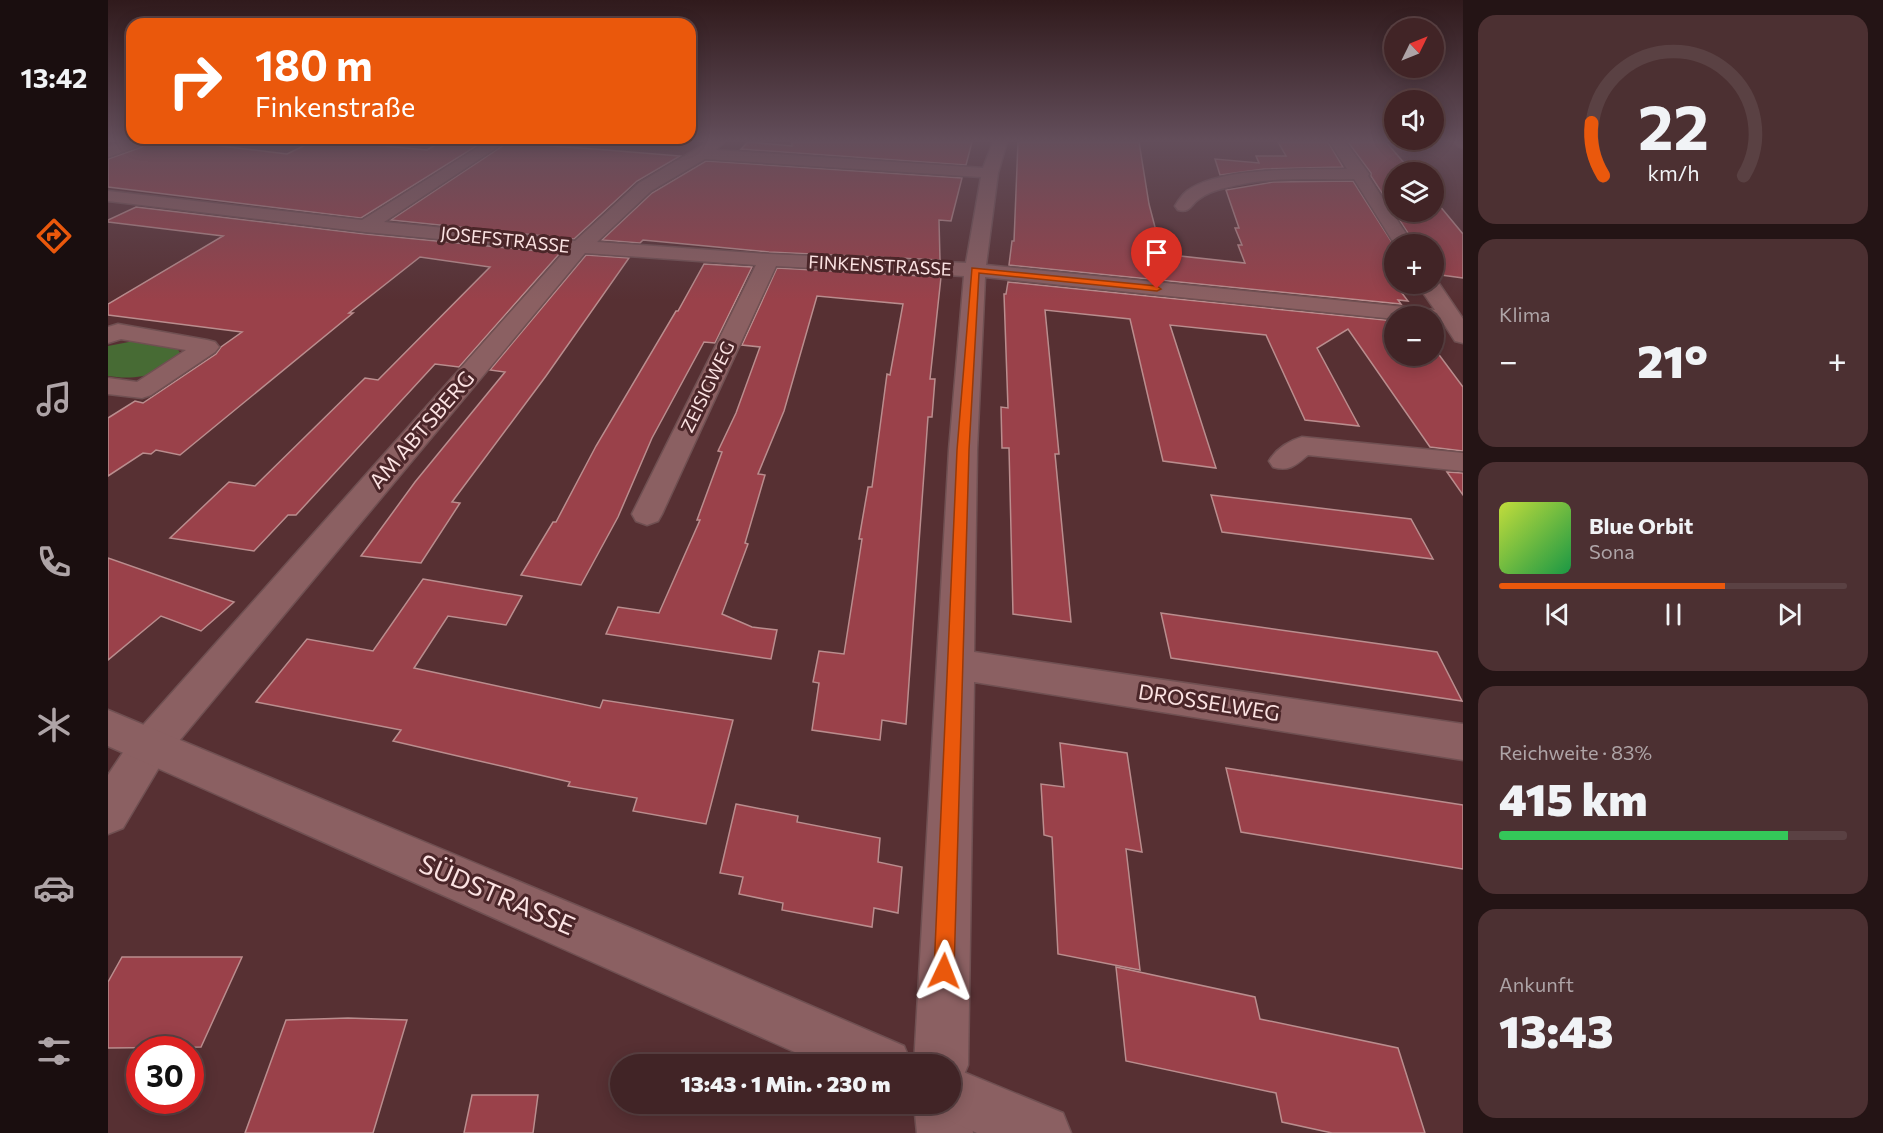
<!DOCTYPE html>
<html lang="de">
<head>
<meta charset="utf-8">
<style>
	body { margin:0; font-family:Commissioner,sans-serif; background:#4c3032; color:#f1f3f6; height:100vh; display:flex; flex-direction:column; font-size:22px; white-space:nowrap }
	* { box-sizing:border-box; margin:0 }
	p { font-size:20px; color:#aea4a7 }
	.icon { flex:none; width:33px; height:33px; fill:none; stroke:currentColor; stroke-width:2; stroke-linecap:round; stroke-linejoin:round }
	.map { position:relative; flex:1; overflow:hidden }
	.sheet { display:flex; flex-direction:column; gap:15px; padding:15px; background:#241415; width:420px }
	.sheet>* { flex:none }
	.banner { position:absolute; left:18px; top:18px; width:570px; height:126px; border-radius:18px; box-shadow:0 3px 15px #0003,0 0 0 2px #5a4143; background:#ea580c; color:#fff; overflow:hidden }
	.needle { width:39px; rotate:47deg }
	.buttons { position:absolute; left:1276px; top:18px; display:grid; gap:12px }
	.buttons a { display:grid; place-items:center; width:60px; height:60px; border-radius:50%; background:#412426; box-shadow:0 3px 15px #0003,0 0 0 2px #5a4143; font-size:30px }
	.speed { position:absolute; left:18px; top:1036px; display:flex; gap:12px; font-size:30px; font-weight:700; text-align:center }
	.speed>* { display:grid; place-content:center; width:78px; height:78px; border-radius:50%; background:#412426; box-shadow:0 3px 15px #0003,0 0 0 2px #5a4143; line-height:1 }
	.speed .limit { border:9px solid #d22; background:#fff; color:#111 }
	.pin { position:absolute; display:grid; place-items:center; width:51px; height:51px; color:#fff; margin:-62px -26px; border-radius:50% 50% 50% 0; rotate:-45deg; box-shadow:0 0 6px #0007 }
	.pin .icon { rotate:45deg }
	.me { position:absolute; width:66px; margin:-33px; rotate:2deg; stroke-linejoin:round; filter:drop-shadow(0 0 4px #0008) }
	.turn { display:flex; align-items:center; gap:21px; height:126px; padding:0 30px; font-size:27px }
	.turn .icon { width:78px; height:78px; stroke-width:2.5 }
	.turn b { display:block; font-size:42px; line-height:51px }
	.big { font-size:45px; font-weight:800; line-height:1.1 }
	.sheet .tile { flex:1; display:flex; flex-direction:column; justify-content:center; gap:9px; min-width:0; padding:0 21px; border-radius:18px; background:#4c3032 }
	.sheet .dial { align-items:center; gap:0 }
	.dial svg { height:156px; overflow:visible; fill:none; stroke:#5a4143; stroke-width:7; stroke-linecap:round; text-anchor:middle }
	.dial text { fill:#f1f3f6; stroke:none }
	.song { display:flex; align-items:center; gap:18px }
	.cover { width:72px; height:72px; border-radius:9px; background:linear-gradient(135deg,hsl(70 70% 55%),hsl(140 70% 35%)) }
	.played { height:6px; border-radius:3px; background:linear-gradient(90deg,#ea580c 65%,#5a4143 65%) }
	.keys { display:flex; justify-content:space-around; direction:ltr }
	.heat { display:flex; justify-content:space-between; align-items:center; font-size:33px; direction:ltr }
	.charge { height:9px; border-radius:4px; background:linear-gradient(90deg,#34c759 83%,#5a4143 0) }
	.trip { position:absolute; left:502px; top:1054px; width:351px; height:60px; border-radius:30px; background:#412426; box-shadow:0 3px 15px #0003,0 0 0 2px #5a4143; font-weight:800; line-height:60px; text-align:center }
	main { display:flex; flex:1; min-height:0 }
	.tab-bar { display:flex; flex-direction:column; width:108px; justify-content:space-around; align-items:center; background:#1a0e0f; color:#aea4a7 }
	.tab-bar .icon { width:42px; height:42px }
	.tab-bar .on { color:#ea580c }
	.tab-bar b { font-size:27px; color:#f1f3f6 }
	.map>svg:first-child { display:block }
</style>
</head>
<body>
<main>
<nav class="tab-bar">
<b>13:42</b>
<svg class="icon on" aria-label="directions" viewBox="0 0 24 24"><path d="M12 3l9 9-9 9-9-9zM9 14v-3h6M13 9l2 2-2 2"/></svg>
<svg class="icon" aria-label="music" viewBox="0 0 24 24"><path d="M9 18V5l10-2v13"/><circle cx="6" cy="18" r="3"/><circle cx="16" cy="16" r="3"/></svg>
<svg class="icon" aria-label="phone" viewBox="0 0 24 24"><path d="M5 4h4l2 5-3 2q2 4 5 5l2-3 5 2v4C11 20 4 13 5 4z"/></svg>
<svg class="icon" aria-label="climate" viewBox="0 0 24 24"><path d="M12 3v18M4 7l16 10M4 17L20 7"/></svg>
<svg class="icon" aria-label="car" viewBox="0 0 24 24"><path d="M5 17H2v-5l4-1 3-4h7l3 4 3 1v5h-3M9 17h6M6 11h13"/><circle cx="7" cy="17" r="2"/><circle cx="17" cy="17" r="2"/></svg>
<svg class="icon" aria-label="filters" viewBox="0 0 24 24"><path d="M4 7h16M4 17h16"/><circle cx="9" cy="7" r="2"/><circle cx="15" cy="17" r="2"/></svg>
</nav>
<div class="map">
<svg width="1355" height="1133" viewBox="0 0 1355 1133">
	<rect width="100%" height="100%" fill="#573033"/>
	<path fill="#476b34" d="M26 341 68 346 72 353C59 377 24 380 0 376V346Z"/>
	<g fill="#9a414a" stroke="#ba8d8e" stroke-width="1.5">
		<polygon points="38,142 79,142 179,154 204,142 233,142 319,150 333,142 375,142 253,218 0,187 0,159 34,147"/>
		<polygon points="640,142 684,146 684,142 864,142 858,165 633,149"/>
		<polygon points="910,142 1031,142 1041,204 1054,254 1137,263 1130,245 1134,245 1127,228 1131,228 1118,190 1165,182 1245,181 1287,247 1287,270 1280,269 1287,284 1300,301 1290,300 1293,304 901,265 904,241 906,241"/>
		<polygon points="1170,142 1220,142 1235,167 1156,169 1112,175 1107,159 1151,163 1148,156 1178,156"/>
		<polygon points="1240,142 1278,142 1304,172 1287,172 1287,212 1326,212 1326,199 1355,234 1355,278 1326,274 1326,244 1307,244 1263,176 1263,173"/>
		<polygon points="399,143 486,149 572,156 529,181 466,239 283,220"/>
		<polygon points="598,161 854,178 843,221 831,220 832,260 661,252 535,240 532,243 494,240 544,193"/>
		<polygon points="28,207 257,234 452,253 351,367 327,364 188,515 180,515 146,551 62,538 121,482 147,486 257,378 270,380 382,267 312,257 241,313 245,313 72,455 48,450 43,454 35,453 0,476 0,418 27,401 35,403 108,354 113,347 134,332 0,315 0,304 115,236 0,222 0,220"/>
		<polygon points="478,255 521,258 438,376 344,502 352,503 313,563 253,556 307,482 397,372 382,370"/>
		<polygon points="596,264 644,267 607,343 596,342 544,438 510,517 473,585 413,575 445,522 448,522 488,446 568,311 570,311"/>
		<polygon points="669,268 833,277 822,379 827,379 824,417 820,417 798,724 774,720 772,740 704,730 711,683 705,682 711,651 736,654 754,539 751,539 760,487 764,487 779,374 782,375 795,304 709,296 676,411 650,474 657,475 637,543 640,544 614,614 644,627 669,630 663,659 498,634 510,607 551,613 592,520 589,520 614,452 610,451 628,413 652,347 634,345"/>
		<polygon points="900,282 1287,321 1287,356 1326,356 1326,348 1355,387 1355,451 1322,447 1240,329 1209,348 1251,426 1197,420 1158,335 1062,325 1108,468 1055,461 1022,319 937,310 951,454 947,454 963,622 905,614 901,448 894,448 893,407 900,408 896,294 898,294"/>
		<polygon points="1339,472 1355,473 1355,495"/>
		<polygon points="1103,495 1303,519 1325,559 1114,532"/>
		<polygon points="0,558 126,602 93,631 53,616 0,660"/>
		<polygon points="315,579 414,596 398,625 340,616 306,668 492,708 495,700 625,720 598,824 525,811 529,798 460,786 462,782 285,741 293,730 148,702 199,639 265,651"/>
		<polygon points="1053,613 1329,652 1354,701 1063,658"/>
		<polygon points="952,743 1019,753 1034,852 1018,849 1032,970 950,954 944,837 936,835 933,784 956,787"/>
		<polygon points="1118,768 1355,805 1355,869 1133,832"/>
		<polygon points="628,804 690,816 689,822 772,838 770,862 794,867 790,913 766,908 764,927 674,910 675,903 631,894 635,877 612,873"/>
		<polygon points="14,957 134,957 93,1047 0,1048 0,982"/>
		<polygon points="1008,967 1147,997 1152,1019 1290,1048 1317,1133 1224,1133 1174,1122 1168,1093 1018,1061"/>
		<polygon points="240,1018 299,1020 265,1133 137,1133 178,1020"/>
		<polygon points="364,1095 430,1095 425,1133 356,1133"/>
	</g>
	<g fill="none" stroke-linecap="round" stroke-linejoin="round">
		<g stroke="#705052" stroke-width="3">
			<g id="minor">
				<polygon points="14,142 36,142 33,145 0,157 0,147"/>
				<path d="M379 142H397L276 222 467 241 531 183 600 142H616L608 150 875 168 885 142H899L890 173 878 265 1327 310 1309 284H1326L1328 279 1355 319V343L1347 341 1332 318 1326 322V316H1287V319L877 277 869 450 866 652 1355 724V760L866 682 860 1065 852 1084 862 1104 865 1133H809L806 1104H843V1065H806L841 450 856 276 668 266 554 514 550 521 539 525 528 521 524 514 648 265 477 253 56 759 15 828 0 834V775L28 733 457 251 257 232 0 201V191L254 220ZM597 159 873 177 858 263 661 254 489 242 543 191Z"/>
				<path d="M1222 142H1237L1261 174 1260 176 1305 244 1287 245 1246 179C1204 180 1158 176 1117 188 1108 190 1099 193 1091 199 1082 205 1083 213 1070 210L1067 206C1070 201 1074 195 1079 191 1112 166 1198 170 1239 169Z"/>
				<polygon points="10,324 99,340 107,342 111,347 107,352 43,395 34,398 0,394 0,378 29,382 78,350 13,339 0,343 0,327"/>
				<path d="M1194 437 1355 453V471L1200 455C1188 465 1181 472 1165 467L1161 461C1168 449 1181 441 1194 437Z"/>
			</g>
		</g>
		<g stroke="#705052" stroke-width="3">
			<g id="tertiary">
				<polygon points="0,710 532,932 796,1046 804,1065 716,1065 0,746"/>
				<polygon points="843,1067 955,1113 963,1133 869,1133 824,1113 820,1104 843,1104"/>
			</g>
		</g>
		<g stroke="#705052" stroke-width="3">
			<polygon id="secondary" points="1346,142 1355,142 1355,148 1350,146"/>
		</g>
		<use href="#minor" fill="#8b6062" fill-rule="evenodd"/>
		<use href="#tertiary" fill="#8b6062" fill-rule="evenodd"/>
		<use href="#secondary" fill="#8b6062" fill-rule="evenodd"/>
	</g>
	<linearGradient id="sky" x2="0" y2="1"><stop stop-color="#301a1c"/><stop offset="0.47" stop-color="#634e5b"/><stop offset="1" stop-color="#634e5b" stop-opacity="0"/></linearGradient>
	<rect width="1355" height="300" fill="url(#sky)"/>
	<polygon fill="#ea580c" stroke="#983908" stroke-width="1.5" points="864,268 1049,286 1053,289 1049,291 871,273 861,450 846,971 843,978 836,981 829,978 826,971 849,450"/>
	<g text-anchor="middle" stroke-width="6" stroke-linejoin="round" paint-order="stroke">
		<g font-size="18" fill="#fbe2e2" stroke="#4b2629">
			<text transform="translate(397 240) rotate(6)" y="6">JOSEFSTRASSE</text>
			<text transform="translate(772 266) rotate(3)" y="6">FINKENSTRASSE</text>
			<text transform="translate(600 387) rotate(-64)" y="6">ZEISIGWEG</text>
		</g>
		<g font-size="21" fill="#fbe2e2" stroke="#4b2629">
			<text transform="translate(314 430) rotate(-49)" y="7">AM ABTSBERG</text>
			<text transform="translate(1101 703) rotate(9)" y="7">DROSSELWEG</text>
		</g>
		<g font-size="26" fill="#fbe2e2" stroke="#4b2629">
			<text transform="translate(389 895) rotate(23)" y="9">SÜDSTRASSE</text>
		</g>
	</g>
</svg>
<div class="buttons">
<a><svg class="needle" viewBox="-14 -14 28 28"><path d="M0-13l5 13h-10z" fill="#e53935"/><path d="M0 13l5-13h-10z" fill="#aea4a7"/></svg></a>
<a><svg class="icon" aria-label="sound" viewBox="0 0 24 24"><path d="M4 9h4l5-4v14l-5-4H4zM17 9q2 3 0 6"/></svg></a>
<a><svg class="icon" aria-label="layers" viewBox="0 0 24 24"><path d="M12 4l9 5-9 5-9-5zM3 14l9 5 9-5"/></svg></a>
<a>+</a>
<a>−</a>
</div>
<div class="speed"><div class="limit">30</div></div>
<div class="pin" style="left:1049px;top:289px;background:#d93025"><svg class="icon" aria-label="arrive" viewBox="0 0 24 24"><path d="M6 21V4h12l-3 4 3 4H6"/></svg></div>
<svg class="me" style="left:836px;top:971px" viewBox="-20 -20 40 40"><path d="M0-17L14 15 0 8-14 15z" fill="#ea580c" stroke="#fff" stroke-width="4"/></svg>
<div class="trip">13:43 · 1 Min. · 230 m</div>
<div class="banner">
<div class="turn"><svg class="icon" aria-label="right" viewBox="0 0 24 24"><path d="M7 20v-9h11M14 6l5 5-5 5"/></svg><div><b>180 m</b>Finkenstraße</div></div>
</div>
</div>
<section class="sheet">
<div class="tile dial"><svg viewBox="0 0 100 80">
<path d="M14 69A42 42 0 1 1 86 69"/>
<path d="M14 69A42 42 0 0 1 8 42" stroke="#ea580c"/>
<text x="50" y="56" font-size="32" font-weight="700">22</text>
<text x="50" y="72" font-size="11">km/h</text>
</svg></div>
<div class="tile"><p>Klima</p>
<div class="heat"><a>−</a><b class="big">21°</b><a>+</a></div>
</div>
<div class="tile">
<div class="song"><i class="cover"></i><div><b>Blue Orbit</b><p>Sona</p></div></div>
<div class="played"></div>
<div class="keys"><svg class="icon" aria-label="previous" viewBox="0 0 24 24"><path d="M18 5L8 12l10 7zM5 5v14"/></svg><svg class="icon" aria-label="pause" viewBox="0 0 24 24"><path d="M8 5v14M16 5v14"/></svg><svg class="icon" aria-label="next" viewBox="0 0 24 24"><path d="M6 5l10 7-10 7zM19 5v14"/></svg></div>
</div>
<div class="tile"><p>Reichweite · 83%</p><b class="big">415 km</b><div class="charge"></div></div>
<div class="tile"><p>Ankunft</p><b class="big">13:43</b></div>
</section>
</main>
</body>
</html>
